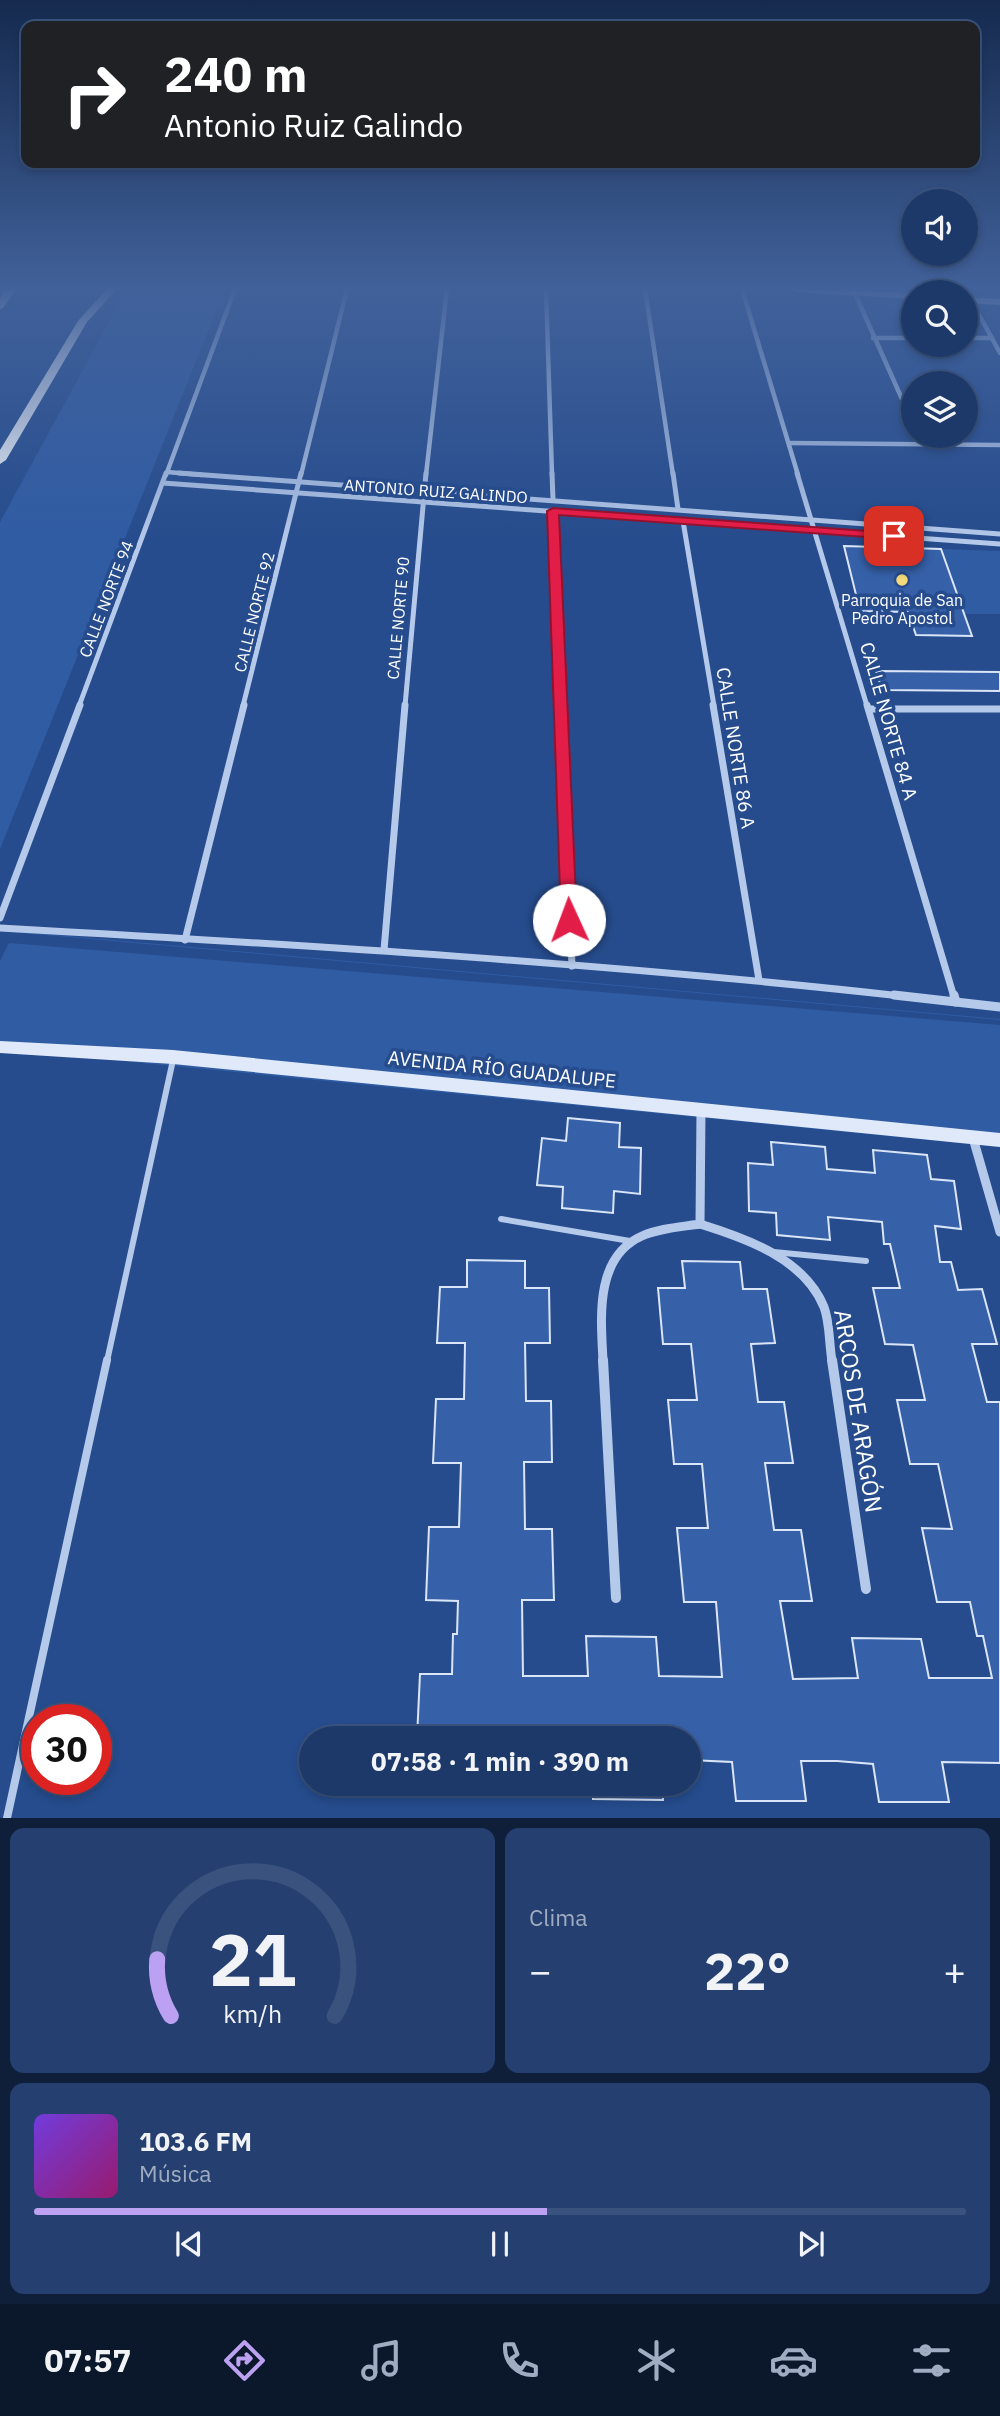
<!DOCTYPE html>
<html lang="es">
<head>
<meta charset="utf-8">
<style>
	body { margin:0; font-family:"IBM Plex Sans",sans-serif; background:#254070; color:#f1f3f6; height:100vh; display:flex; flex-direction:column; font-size:26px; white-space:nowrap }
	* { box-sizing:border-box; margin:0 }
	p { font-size:23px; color:#a0acc1 }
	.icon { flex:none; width:38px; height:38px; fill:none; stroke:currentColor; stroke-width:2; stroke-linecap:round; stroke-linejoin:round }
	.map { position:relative; height:1818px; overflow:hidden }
	.side { display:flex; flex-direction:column; gap:10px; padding:10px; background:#0f1f3a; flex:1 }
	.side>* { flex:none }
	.banner { position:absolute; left:21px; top:21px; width:959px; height:147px; border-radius:14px; box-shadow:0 4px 10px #0003,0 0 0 2px #3a537e; background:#202124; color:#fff; overflow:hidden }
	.controls { position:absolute; left:901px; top:189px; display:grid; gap:14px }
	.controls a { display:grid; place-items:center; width:77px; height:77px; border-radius:50%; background:#1c396a; box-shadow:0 4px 10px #0003,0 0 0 2px #3a537e; font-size:35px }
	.speed { position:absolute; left:21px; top:1704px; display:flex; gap:14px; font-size:35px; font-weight:700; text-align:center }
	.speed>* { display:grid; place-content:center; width:91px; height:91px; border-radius:50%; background:#1c396a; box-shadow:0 4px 10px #0003,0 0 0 2px #3a537e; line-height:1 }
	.speed .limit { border:10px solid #d22; background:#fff; color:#111 }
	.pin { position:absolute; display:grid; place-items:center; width:60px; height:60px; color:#fff; margin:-30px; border-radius:14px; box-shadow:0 4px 10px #0006 }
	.me { position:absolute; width:77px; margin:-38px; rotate:358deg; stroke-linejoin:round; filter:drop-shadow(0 0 5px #0008) }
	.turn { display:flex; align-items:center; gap:24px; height:147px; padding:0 28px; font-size:32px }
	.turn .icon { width:91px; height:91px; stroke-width:2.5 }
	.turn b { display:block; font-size:49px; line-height:60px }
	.big { font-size:52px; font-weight:800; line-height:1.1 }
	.side .tile { flex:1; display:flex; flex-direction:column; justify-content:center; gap:10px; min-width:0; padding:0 24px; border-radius:14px; background:#254070 }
	.side .dial { align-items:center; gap:0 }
	.dial svg { height:182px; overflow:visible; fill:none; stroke:#3a537e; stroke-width:7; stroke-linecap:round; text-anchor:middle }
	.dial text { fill:#f1f3f6; stroke:none }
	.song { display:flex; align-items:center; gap:21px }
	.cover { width:84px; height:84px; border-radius:10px; background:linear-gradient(135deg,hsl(260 70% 55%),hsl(320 70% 35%)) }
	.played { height:7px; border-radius:4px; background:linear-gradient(90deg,#bca0f2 55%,#3a537e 55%) }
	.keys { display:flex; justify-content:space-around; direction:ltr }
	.heat { display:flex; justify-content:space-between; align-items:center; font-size:38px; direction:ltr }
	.side .tiles { flex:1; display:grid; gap:10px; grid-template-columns:1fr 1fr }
	.tile:last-child { grid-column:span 2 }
	.trip { position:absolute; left:299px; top:1726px; width:402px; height:70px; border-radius:35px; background:#1c396a; box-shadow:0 4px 10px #0003,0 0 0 2px #3a537e; font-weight:800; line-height:70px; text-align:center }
	.tabs { display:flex; height:112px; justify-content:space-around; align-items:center; background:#0b172a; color:#a0acc1 }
	.tabs .icon { width:49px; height:49px }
	.tabs .on { color:#bca0f2 }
	.tabs b { font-size:32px; color:#f1f3f6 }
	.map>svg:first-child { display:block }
</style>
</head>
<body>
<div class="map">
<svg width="1000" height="1818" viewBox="0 0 1000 1818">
	<rect width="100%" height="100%" fill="#264c8d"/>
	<g fill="#305ca4">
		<polygon points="127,289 225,289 0,849 0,522"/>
		<polygon points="941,549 1000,551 1000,614 964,614"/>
		<polygon points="0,930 1000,1019 1000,1020 0,931"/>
		<polygon points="9,943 1000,1025 1000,1147 0,1049 0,961"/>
	</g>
	<g fill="#3661a9" stroke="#dae5f8" stroke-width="2">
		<polygon points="844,546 941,549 972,636 916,635 908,612 860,611"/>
		<polygon points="876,671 1000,672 1000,691 882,690"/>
		<polygon points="568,1118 620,1123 619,1147 641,1148 640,1194 614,1191 613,1213 562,1208 563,1187 537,1185 542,1138 566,1141"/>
		<polygon points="771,1142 825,1147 827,1169 875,1173 873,1150 927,1155 931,1179 954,1181 961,1229 935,1226 940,1262 951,1262 958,1290 982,1289 997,1344 972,1344 987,1402 1000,1402 1000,1763 942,1762 949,1802 879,1802 873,1764 837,1761 801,1761 806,1801 736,1801 732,1762 690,1760 690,1738 417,1738 420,1674 452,1674 453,1634 457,1634 458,1601 426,1600 429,1527 459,1527 461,1463 433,1463 436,1399 464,1399 465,1343 437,1343 440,1287 467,1287 467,1260 525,1261 525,1288 549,1288 550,1343 525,1343 526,1401 551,1401 552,1462 524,1462 525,1529 552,1529 554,1600 522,1600 523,1676 588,1676 586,1636 656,1637 659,1676 722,1677 716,1602 684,1602 677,1528 708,1528 702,1464 674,1464 668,1400 697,1400 691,1344 663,1344 658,1288 685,1288 682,1261 740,1262 743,1289 767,1289 775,1343 751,1344 758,1402 784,1402 793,1463 765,1463 774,1530 801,1530 812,1601 780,1601 793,1679 858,1678 852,1638 921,1639 929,1678 992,1678 983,1636 977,1636 970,1602 937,1602 922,1528 952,1529 938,1464 910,1464 897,1400 925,1400 913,1345 885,1344 873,1288 900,1288 890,1244 884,1244 882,1222 828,1217 830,1240 777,1235 776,1213 749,1211 748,1163 773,1165"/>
		<polygon points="593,1783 662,1783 663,1800 593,1799"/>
	</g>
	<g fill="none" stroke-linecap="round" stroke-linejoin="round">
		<g stroke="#b5c9ea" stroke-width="6">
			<polyline points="501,1219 630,1241"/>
			<polyline points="774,1252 866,1261"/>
			<polyline points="107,1361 173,1060"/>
		</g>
		<polyline stroke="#b5c9ea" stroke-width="8" points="7,1818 107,1360"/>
		<g stroke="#b5c9ea" stroke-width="4.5">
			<polyline points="546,289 552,475"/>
			<polyline points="645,289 673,475"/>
			<polyline points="742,289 798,475"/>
			<polyline points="853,289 914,426"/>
			<polyline points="971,300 1000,353"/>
			<polyline points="873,338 914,338"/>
			<polyline points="966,338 992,338"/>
			<polyline points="789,443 1000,445"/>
			<polyline points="167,472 202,475"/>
			<polyline points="166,475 235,289"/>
			<polyline points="301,475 347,289"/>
			<polyline points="426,475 447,289"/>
		</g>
		<g stroke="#b5c9ea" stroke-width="5">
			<polyline points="179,473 1000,534"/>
			<polyline points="552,473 553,500"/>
			<polyline points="673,473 678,509"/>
			<polyline points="797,473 867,706"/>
			<polyline points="163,483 1000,544"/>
			<polyline points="553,511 561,706"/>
			<polyline points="683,521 714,706"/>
			<polyline points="79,706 166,473"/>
			<polyline points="243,706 301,473"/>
			<polyline points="405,706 426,473"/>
		</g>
		<g stroke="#b5c9ea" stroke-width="7">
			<polyline points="561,705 572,966"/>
			<polyline points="713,705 759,980"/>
			<polyline points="867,705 954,997"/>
			<polyline points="870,709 1000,709"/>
			<polyline points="0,918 80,705"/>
			<path d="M0 928C304 945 607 963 910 997"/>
			<polyline points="185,940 244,705"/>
			<polyline points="384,950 405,705"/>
		</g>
		<g stroke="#b5c9ea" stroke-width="9">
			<polyline points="894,995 1000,1007"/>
			<polyline points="954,995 956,1002"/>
			<polyline points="973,1138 1000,1232"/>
			<path d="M700 1224C745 1238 804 1258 824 1307 830 1323 829 1344 832 1361"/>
			<path d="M603 1361C601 1319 594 1257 642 1236 660 1228 681 1227 700 1224L701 1110"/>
		</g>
		<g stroke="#b5c9ea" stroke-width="10">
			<polyline points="603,1360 616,1598"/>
			<polyline points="832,1360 866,1589"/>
		</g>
		<polygon fill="#e0e9f9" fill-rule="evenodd" points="0,1041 173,1050 1000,1133 1000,1147 173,1064 0,1053"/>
		<g fill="#f9fbfe" fill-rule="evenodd">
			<polygon points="6,289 16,289 3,308 0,309 0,299"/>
			<polygon points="107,289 117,289 87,322 6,460 0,464 0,450 78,321"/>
			<polygon points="791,289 914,293 914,299 796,292"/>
			<polygon points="966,297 1000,299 1000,305 966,303"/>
		</g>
	</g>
	<linearGradient id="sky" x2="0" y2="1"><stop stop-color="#152a4e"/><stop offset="0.53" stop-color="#41619a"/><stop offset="1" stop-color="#41619a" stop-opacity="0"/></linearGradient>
	<rect width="1000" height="543" fill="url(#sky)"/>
	<polygon fill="#e11d48" stroke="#92132f" stroke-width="2" points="553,508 894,533 899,536 894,539 559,515 577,920 569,926 561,920 547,511"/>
	<circle fill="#f4d97a" stroke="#264c8d" stroke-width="2.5" cx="902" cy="580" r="7"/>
	<g text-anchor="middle" stroke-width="7" stroke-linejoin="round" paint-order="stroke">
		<g font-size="16" fill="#fff" stroke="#264c8d">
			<text transform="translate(436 491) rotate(4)" y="6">ANTONIO RUIZ GALINDO</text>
			<text transform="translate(106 599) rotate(-69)" y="6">CALLE NORTE 94</text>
			<text transform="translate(254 612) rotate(-76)" y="6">CALLE NORTE 92</text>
			<text transform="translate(398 618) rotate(-85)" y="6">CALLE NORTE 90</text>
		</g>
		<g font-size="16" fill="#fff" stroke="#264c8d">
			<text x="902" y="606">Parroquia de San<tspan x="902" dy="18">Pedro Apostol</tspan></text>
		</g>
		<g font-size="19" fill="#fff" stroke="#264c8d">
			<text transform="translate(889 721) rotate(74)" y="7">CALLE NORTE 84 A</text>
			<text transform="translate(736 748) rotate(81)" y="7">CALLE NORTE 86 A</text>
			<text transform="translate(502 1069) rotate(6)" y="7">AVENIDA RÍO GUADALUPE</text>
		</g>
		<g font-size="23" fill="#fff" stroke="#264c8d">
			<text transform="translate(858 1411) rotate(81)" y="8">ARCOS DE ARAGÓN</text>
		</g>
	</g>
</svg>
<div class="controls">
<a><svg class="icon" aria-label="sound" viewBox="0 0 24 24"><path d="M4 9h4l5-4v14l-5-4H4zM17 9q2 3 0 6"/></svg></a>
<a><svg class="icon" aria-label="search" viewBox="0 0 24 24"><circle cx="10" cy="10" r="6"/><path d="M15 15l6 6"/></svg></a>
<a><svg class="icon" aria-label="layers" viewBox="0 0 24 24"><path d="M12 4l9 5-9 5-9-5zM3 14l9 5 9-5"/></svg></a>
</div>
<div class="speed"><div class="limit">30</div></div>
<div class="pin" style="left:894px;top:536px;background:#d93025"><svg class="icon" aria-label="arrive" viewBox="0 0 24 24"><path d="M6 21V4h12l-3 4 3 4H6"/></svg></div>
<svg class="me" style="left:569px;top:920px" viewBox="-20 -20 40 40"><circle r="19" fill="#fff"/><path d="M0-13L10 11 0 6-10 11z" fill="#e11d48"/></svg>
<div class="trip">07:58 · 1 min · 390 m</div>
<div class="banner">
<div class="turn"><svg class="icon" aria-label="right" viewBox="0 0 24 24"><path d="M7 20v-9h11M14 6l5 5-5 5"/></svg><div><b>240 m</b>Antonio Ruiz Galindo</div></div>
</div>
</div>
<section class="side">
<div class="tiles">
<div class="tile dial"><svg viewBox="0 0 100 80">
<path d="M14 69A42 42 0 1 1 86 69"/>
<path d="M14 69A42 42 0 0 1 8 44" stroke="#bca0f2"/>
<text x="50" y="56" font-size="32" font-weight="700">21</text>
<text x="50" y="72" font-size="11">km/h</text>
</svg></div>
<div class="tile"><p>Clima</p>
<div class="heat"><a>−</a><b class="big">22°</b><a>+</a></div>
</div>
<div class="tile">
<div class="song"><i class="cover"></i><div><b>103.6 FM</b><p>Música</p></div></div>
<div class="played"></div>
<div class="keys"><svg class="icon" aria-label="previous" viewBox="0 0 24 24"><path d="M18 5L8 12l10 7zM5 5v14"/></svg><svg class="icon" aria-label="pause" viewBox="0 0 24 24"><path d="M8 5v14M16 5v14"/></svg><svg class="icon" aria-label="next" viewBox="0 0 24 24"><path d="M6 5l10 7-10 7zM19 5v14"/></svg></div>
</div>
</div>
</section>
<nav class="tabs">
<b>07:57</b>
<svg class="icon on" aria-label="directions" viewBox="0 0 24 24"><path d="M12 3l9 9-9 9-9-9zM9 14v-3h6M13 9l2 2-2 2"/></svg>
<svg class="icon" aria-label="music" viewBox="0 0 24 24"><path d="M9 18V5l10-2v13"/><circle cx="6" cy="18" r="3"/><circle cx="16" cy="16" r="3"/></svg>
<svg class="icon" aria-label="phone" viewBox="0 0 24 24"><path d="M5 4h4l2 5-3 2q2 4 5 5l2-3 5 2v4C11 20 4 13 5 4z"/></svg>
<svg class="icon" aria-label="climate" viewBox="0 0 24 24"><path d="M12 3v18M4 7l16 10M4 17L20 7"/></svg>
<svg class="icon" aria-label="car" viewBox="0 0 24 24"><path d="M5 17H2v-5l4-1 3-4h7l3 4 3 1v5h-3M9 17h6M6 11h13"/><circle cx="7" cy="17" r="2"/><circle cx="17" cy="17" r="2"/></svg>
<svg class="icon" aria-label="filters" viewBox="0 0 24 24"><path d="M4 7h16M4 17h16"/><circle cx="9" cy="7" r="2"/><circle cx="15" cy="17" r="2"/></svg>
</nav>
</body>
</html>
